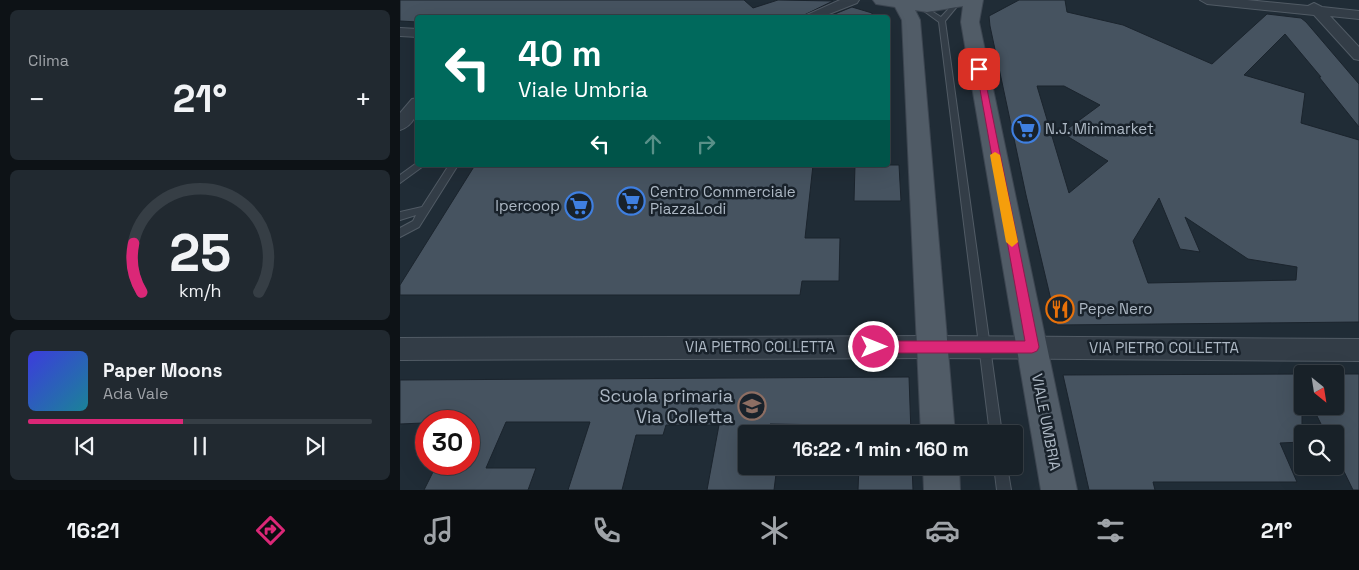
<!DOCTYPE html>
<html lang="it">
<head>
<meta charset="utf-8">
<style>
	body { margin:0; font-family:"Space Grotesk",sans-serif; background:#212930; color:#f1f3f6; height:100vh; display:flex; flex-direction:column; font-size:19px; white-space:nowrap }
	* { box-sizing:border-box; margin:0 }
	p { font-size:16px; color:#9fa3a8 }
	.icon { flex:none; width:28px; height:28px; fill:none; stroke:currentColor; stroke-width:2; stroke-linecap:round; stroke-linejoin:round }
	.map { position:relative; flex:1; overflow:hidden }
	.side { display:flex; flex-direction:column; gap:10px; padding:10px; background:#0d1216; width:400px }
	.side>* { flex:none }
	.top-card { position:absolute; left:15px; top:15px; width:475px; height:152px; border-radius:5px; box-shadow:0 5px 20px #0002,0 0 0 1px #363e45; background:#00695c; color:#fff; overflow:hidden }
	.needle { width:32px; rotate:150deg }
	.fabs { position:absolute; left:894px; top:365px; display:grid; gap:10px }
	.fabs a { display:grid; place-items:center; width:50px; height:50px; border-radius:5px; background:#182128; box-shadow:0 5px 20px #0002,0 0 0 1px #363e45; font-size:25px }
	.speed { position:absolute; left:15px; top:410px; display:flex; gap:10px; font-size:25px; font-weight:700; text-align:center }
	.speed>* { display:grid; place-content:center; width:65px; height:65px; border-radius:50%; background:#182128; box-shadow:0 5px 20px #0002,0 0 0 1px #363e45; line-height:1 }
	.speed .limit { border:8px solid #d22; background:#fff; color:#111 }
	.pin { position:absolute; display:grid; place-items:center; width:42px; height:42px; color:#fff; margin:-21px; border-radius:10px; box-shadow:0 2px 8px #0006 }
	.me { position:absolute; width:55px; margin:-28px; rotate:90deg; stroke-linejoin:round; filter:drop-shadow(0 0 4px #0008) }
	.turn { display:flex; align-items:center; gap:18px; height:105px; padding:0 20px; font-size:22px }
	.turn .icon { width:65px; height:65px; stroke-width:2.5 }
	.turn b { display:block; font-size:35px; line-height:42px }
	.lanes { display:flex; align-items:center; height:48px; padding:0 20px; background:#0003; justify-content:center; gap:25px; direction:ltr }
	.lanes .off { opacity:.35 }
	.big { font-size:38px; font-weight:800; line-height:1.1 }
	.side .widget { flex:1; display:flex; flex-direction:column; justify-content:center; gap:8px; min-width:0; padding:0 18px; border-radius:8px; background:#212930 }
	.side .dial { align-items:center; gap:0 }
	.dial svg { height:130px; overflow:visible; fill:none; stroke:#363e45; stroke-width:7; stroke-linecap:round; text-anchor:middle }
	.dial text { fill:#f1f3f6; stroke:none }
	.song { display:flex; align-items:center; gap:15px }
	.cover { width:60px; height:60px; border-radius:8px; background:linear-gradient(135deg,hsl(240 70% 55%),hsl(190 70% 35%)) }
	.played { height:5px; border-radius:2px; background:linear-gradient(90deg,#db2777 45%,#363e45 45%) }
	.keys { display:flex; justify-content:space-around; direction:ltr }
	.heat { display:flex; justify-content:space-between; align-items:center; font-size:28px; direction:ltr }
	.trip { position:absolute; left:338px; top:425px; width:285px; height:50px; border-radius:5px; background:#182128; box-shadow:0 5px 20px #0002,0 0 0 1px #363e45; font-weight:800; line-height:50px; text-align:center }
	.tab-bar { display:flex; height:80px; justify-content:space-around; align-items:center; background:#0a0d10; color:#9fa3a8 }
	.tab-bar .icon { width:35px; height:35px }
	.tab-bar .selected { color:#db2777 }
	.tab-bar b { font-size:22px; color:#f1f3f6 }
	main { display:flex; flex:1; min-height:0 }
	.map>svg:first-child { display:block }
</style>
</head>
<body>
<main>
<section class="side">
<div class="widget"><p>Clima</p>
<div class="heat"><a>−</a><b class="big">21°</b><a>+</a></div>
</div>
<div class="widget dial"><svg viewBox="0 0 100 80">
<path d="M14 69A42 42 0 1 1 86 69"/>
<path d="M14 69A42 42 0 0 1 9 39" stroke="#db2777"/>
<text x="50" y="56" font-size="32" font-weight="700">25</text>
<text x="50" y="72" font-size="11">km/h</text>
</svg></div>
<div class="widget">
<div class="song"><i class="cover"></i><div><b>Paper Moons</b><p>Ada Vale</p></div></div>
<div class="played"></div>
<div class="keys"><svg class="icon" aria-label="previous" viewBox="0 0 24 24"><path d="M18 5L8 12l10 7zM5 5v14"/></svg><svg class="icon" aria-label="pause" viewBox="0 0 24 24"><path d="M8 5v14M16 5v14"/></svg><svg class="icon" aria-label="next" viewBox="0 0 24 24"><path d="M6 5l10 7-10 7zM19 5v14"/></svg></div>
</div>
</section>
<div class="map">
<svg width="959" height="490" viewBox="0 0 959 490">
	<rect width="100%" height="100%" fill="#202c36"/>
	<g fill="#465360" stroke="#1b242d" fill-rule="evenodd">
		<polygon points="0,0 344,0 353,8 378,0 433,1 398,18 18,18 18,22 0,21"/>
		<path d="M619 0H665L667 12 723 25 812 64 867 14 901 18 906 22 959 84V127L919 77H921L885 34 844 75 905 93 901 123 959 140V322L657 325 626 195 590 26 589 16ZM637 86H664L700 105 662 133 708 161 669 193ZM759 198 780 249 800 252 785 217 848 259 897 267 896 280 748 283 733 241Z"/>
		<polygon points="452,7 472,13 472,18 425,18"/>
		<polygon points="75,165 413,165 405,238 440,238 439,281 402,281 400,295 0,295 0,285"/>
		<polygon points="455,165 499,165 501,201 454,201"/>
		<polygon points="902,374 902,442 880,443 897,482 753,482 755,490 689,490 663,375"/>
		<polygon points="920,374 959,374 959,490 953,490 935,453 935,434 926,434 912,406 935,406 935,374"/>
		<polygon points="509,377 511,434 434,433 434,425 370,424 368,434 346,434 346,466 377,466 374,490 307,490 319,425 266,425 263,435 236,435 222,490 168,490 190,422 106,422 86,468 136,468 128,490 24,490 37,464 69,464 69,421 0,424 0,380"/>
		<polygon points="459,466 512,466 513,490 458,490"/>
	</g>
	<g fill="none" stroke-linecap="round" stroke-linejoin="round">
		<g stroke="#515b65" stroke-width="2">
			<g id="service">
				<polygon points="554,3 559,4 545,21 602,434 590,434 539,22 517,6 522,5 541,17"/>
				<polygon points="18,162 18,165 23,165 22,167 0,183 0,175"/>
				<polygon points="49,165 58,165 19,227 0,237 0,228 13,221 16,215 0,220 0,212 22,207"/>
				<polygon points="594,466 607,466 611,490 597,490"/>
			</g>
		</g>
		<g stroke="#515b65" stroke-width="2">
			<g id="minor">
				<polygon points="440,0 459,0 457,3 419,18 400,18"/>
				<polygon points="800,0 847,0 908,6 914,3 922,7 959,11 959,19 930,16 959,47 959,60 954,59 914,15 807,4"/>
				<polygon points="0,28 18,29 18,37 0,36"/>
				<path d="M18 98C18 112 15 125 0 130V113L12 99Z"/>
				<polygon points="531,336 959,339 959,361 531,358 0,360 0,338"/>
			</g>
		</g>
		<g stroke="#3d4651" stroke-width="2">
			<g id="primary">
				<polygon points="473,0 583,0 579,22 677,490 641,490 561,22 563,6 527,12 515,10 520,20 555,434 521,434 502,20 495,7 476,4"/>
				<polygon points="523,466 559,466 560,490 524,490"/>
			</g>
		</g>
		<use href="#service" fill="#333d47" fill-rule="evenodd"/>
		<use href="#minor" fill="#333d47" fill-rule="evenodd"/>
		<use href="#primary" fill="#515c67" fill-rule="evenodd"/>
	</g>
	<polygon fill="#db2777" stroke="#8e194d" points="576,67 583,69 639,347 637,351 632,353 474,353 469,351 467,347 469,343 474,341 625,341"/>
	<polygon fill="#f59e0b" points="595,152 600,155 618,242 612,247 606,242 590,155"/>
	<defs>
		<g id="supermarket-ring" transform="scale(1.4375)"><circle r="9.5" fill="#19222b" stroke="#3f7fe0" stroke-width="1.5"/><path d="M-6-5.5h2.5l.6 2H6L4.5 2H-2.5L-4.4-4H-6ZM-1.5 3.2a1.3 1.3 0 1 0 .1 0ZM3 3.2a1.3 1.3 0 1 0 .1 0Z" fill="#3f7fe0"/></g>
		<g id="restaurant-ring" transform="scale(1.4375)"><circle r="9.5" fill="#19222b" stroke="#e8710a" stroke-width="1.5"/><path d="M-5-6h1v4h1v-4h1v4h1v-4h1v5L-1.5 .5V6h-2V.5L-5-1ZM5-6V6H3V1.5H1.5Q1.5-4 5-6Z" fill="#e8710a"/></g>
		<g id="school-ring" transform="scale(1.4375)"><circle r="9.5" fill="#19222b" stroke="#8d6e63" stroke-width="1.5"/><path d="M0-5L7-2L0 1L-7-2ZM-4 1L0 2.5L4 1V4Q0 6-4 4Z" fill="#8d6e63"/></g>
	</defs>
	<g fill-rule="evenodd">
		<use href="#supermarket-ring" x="626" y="129"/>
		<use href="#supermarket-ring" x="231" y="201"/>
		<use href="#supermarket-ring" x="179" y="206"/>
		<use href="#restaurant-ring" x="660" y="309"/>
		<use href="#school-ring" x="352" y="406"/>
	</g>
	<g text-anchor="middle" stroke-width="5" stroke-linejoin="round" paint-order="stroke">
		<g font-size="15" fill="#adb8c4" stroke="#19222b" text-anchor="start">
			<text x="645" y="134">N.J. Minimarket</text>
			<text x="250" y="197">Centro Commerciale<tspan x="250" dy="17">PiazzaLodi</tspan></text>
			<text x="160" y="211" text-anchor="end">Ipercoop</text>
			<text x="679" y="314">Pepe Nero</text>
		</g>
		<g font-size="15" fill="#adb8c4" stroke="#19222b">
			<text x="360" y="352">VIA PIETRO COLLETTA</text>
			<text x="764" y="353">VIA PIETRO COLLETTA</text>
			<text transform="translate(646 422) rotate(79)" y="5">VIALE UMBRIA</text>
		</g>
		<g font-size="18" fill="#adb8c4" stroke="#19222b" text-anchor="end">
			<text x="333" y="402">Scuola primaria<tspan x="333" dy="21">Via Colletta</tspan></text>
		</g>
	</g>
</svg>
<div class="fabs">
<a><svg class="needle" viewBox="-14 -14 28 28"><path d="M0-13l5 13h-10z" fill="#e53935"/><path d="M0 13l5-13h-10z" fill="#9fa3a8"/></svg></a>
<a><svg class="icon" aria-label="search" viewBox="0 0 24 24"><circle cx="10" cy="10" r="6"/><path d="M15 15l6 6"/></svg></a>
</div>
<div class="speed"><div class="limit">30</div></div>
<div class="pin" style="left:579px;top:69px;background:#d93025"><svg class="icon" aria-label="arrive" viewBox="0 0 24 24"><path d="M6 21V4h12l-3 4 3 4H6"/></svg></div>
<svg class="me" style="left:474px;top:347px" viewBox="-20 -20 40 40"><circle r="17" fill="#db2777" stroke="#fff" stroke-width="3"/><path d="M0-11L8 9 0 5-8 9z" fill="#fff"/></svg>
<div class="trip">16:22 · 1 min · 160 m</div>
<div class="top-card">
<div class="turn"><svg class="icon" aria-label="left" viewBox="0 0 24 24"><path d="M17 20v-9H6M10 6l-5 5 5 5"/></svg><div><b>40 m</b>Viale Umbria</div></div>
<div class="lanes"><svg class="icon" aria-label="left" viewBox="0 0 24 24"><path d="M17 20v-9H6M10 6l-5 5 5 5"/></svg><svg class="icon off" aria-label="ahead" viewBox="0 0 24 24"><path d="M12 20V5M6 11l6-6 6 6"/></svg><svg class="icon off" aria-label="right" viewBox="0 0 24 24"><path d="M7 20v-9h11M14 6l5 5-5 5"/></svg></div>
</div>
</div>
</main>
<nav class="tab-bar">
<b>16:21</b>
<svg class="icon selected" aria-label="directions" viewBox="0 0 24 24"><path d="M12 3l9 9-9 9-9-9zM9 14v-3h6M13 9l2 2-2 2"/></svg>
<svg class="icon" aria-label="music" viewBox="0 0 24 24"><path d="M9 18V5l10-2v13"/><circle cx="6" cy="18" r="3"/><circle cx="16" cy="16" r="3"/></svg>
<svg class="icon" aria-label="phone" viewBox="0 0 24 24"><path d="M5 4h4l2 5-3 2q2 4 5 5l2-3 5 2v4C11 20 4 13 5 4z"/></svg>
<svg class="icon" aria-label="climate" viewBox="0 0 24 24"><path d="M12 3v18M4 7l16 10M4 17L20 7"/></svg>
<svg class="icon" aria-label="car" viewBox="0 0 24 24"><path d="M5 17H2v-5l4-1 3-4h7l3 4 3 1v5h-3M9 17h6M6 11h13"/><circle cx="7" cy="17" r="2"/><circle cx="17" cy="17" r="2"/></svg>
<svg class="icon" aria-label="filters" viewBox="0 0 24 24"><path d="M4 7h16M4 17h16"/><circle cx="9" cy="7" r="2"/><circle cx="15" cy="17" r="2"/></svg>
<b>21°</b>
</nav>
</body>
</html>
